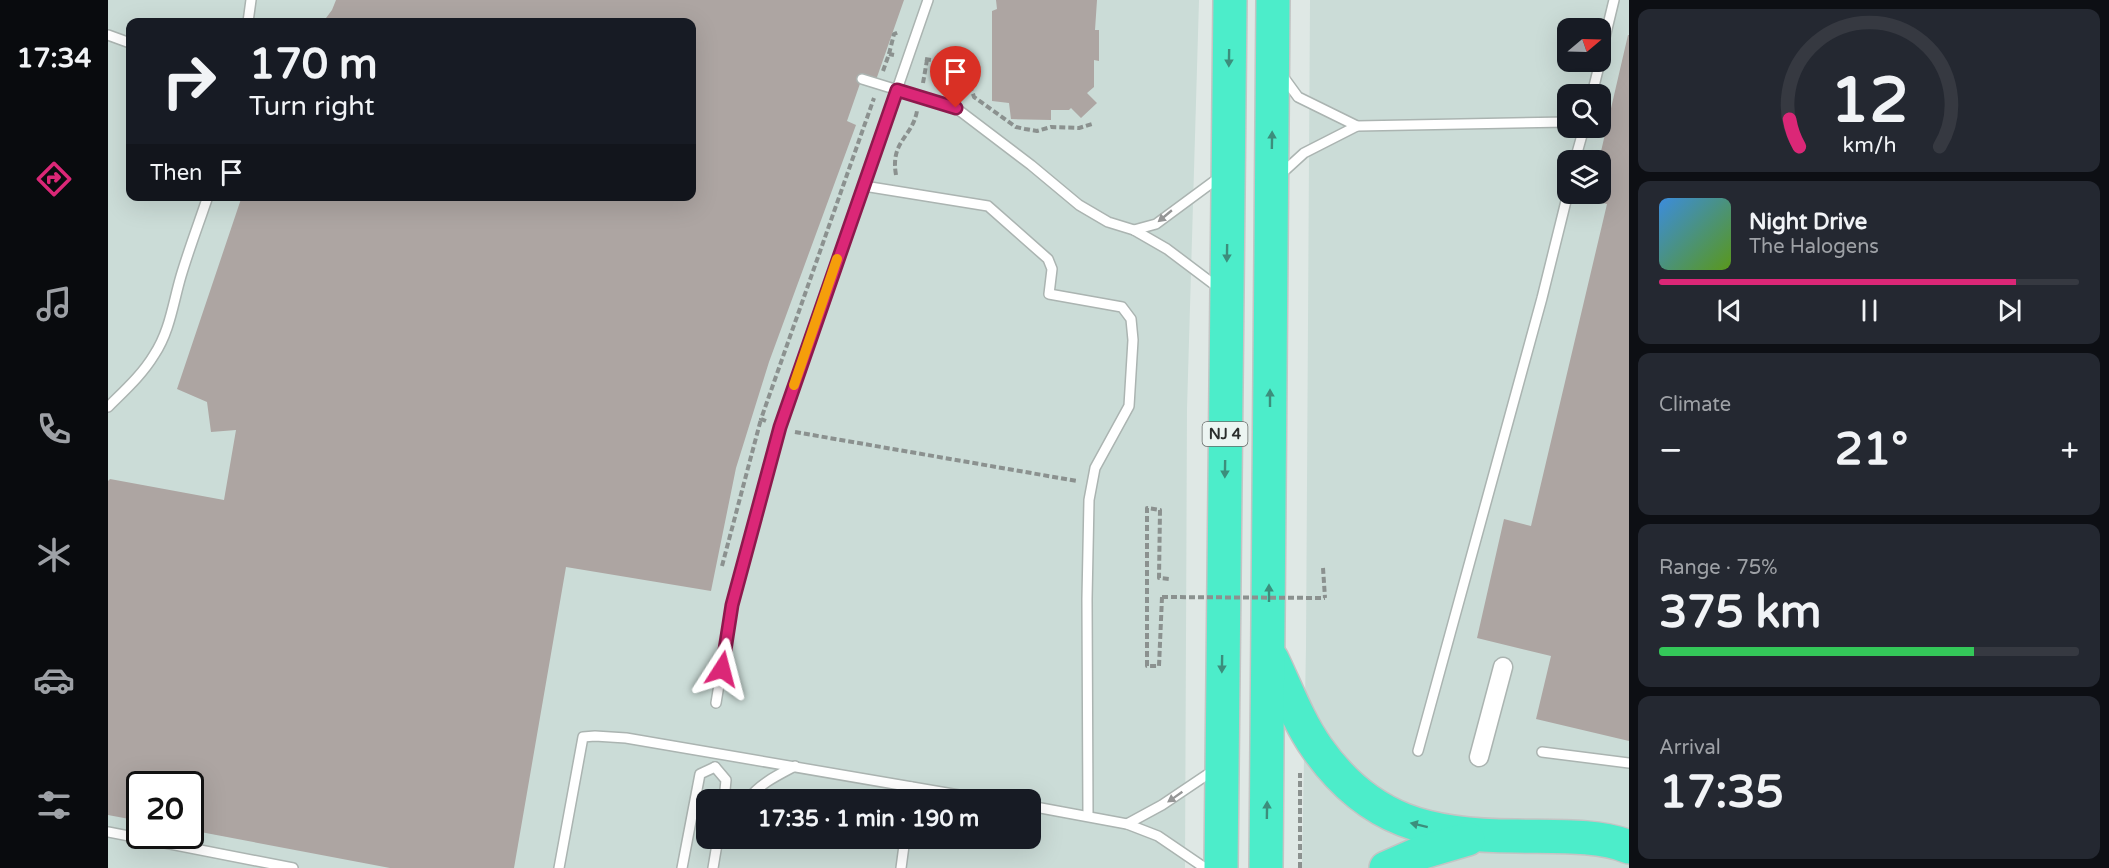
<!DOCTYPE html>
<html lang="en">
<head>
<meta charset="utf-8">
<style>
	body { margin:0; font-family:"Varela Round",sans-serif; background:#242831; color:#f1f3f6; height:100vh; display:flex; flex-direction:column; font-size:22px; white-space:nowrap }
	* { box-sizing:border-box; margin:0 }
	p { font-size:20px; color:#9ea1a6 }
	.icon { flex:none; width:33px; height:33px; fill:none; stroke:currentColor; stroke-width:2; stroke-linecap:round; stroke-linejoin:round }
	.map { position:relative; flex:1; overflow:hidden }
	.sheet { display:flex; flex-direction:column; gap:9px; padding:9px; background:#0d0f14; width:480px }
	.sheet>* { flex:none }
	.banner { position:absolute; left:18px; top:18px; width:570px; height:183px; border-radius:12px; box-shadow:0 6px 24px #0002; background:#171b24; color:#f1f3f6; overflow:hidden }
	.needle { width:39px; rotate:71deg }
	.tools { position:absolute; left:1449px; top:18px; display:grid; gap:12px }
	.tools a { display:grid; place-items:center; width:54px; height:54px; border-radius:12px; background:#171b24; box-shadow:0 6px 24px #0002; font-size:30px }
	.speed { position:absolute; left:18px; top:771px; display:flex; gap:12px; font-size:30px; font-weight:700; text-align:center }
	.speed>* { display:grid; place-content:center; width:78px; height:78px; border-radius:50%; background:#171b24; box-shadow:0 6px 24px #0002; line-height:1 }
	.speed .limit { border:3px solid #111; border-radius:9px; background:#fff; color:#111 }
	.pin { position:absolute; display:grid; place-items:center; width:51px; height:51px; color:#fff; margin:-62px -26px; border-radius:50% 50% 50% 0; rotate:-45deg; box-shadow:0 0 6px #0007 }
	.pin .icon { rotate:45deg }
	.me { position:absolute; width:66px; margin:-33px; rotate:9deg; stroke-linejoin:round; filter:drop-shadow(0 0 4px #0008) }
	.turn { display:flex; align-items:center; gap:21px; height:126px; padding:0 24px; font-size:27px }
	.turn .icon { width:78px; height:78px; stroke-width:2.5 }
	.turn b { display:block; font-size:42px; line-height:51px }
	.then { display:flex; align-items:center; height:57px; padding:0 24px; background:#0003; gap:12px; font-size:22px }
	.big { font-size:45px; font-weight:800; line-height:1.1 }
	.sheet .widget { flex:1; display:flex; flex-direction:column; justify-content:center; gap:9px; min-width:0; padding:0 21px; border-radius:12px; background:#242831 }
	.sheet .dial { align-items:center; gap:0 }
	.dial svg { height:156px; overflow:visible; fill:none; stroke:#363941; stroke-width:7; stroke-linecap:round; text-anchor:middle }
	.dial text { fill:#f1f3f6; stroke:none }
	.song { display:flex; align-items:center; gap:18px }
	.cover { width:72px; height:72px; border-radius:9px; background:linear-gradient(135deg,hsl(210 70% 55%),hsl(90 70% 35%)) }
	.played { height:6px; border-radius:3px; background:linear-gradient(90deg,#db2777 85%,#363941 85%) }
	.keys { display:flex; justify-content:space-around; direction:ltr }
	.heat { display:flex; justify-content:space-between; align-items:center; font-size:33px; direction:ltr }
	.charge { height:9px; border-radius:4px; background:linear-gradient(90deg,#34c759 75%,#363941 0) }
	.trip { position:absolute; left:588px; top:789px; width:345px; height:60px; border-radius:12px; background:#171b24; box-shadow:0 6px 24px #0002; font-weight:800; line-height:60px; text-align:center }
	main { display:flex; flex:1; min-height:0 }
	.tabs { display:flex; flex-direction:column; width:108px; justify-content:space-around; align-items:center; background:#090b0e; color:#9ea1a6 }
	.tabs .icon { width:42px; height:42px }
	.tabs .on { color:#db2777 }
	.tabs b { font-size:27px; color:#f1f3f6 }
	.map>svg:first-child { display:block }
</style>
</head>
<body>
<main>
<nav class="tabs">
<b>17:34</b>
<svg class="icon on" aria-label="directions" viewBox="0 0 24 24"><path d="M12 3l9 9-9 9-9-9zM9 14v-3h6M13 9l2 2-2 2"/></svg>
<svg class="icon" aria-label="music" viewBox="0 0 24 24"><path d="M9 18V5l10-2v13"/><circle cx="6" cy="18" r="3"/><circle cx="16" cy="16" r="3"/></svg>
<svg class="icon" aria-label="phone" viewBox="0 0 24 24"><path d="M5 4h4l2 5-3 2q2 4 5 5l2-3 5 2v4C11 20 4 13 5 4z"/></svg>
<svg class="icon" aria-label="climate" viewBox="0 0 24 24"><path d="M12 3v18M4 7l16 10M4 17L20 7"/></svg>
<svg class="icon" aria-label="car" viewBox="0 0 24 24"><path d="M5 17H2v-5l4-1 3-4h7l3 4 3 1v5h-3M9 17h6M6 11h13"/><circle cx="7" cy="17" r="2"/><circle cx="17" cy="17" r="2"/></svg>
<svg class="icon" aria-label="filters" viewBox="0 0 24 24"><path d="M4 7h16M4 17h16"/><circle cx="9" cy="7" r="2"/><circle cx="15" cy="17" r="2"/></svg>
</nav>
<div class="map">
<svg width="1521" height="868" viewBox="0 0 1521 868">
	<rect width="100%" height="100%" fill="#dfe8e5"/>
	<g fill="#cbdcd7" fill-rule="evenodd">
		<path d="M0 0H1091L1079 409 1077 868H0ZM22 22H584V196H22ZM32 784H82V836H32ZM598 800H922V838H598Z"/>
		<path d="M1202 0H1521V868H1194L1198 647ZM1460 28H1492V62H1460ZM1460 94H1492V128H1460ZM1460 160H1492V194H1460Z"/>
	</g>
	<g fill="#ada5a2">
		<polygon points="228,0 796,0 768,80 755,75 739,121 748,125 661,362 628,468 603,591 458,567 406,868 282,868 82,830 82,784 32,784 32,821 0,815 0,481 2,479 116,500 128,430 103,432 99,402 69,389 134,196 584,196 584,22 215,22 224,10"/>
		<polygon points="888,0 989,0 987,30 991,30 991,61 986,60 986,87 979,93 989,103 973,118 963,108 961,110 943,110 943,120 903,119 901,103 884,101 884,11 889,9"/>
		<polygon points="1520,35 1521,35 1521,741 1428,719 1443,656 1369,638 1396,519 1423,526 1499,204 1481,200 1483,194 1492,194 1492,160 1491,160"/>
	</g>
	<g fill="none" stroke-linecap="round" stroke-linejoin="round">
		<g stroke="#abb4b1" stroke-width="12">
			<g id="lane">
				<polyline points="140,22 143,0"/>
				<polyline points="0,35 22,43"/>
				<polyline points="1492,58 1506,0"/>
				<polyline points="1174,75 1190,97 1249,126 1460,122"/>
				<polyline points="754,79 848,108 923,165 971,205 1000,222 1026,230 1059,249 1112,289"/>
				<polyline points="1484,94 1492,62"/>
				<polyline points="1467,160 1476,128"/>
				<polyline points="1173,174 1196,153 1249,126"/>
				<polyline points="756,186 880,206 940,259 944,269 941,294 1014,307 1023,319 1025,340 1021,406 987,468 981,500 979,599 980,816"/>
				<polyline points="1026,230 1048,224 1113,176"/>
				<path d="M0 407C16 391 34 375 46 355 62 331 65 303 73 276 81 249 91 223 100 196"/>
				<polyline points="608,703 624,605 672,427 820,0"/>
				<polyline points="1310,751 1434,298 1460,193"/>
				<polyline points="1434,752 1521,763"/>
				<polyline points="607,767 618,780 616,800"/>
				<path d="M639 800C653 783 668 776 687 766"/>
				<polyline points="801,800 803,787"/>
				<polyline points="922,806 1019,824 1050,836 1097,868"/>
				<polyline points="1019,824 1054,805 1106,770"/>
				<polyline points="0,832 185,868"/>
				<polyline points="451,868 475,737 487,736 518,738 880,800"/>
				<polyline points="574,868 592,774 607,767"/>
				<polyline points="605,868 610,838"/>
				<polyline points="793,868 797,838"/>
			</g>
		</g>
		<g stroke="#abb4b1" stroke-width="21">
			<polyline id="street" points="1371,757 1395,667"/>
		</g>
		<g stroke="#c4c4c4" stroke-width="36">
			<g id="highway">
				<path d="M1164 659C1178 688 1190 721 1209 748 1261 822 1322 836 1408 836 1441 837 1491 834 1521 847"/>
				<polyline points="1113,868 1122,0"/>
				<polyline points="1158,868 1165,0"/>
				<polyline points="1278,868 1312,853 1360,839"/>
			</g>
		</g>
		<g stroke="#8b918f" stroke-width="4" stroke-dasharray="6 3" stroke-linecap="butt">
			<polyline points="781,54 786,34 791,32"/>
			<path d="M817 59 835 62C844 78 859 73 866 97L908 127 917 129 929 131 943 127 971 128 984 124"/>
			<polyline points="775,71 781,54 786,55"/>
			<polyline points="815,83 819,60"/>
			<path d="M788 175C782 141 804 138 809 111"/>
			<polyline points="658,421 653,419 766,98"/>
			<polyline points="687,432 969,481"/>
			<polyline points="614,566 653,419"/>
			<polyline points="1215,568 1217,598"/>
			<polyline points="1054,597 1051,666 1039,666 1039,508 1052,510 1051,578 1062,579"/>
			<polyline points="1192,868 1192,773"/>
		</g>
		<use href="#lane" stroke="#fff" stroke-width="9"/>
		<use href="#street" stroke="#fff" stroke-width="18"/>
		<use href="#highway" stroke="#4cedca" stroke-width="33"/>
		<polyline stroke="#8b918f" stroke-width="4" stroke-dasharray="6 3" stroke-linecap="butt" points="1054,597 1217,598"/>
	</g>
	<defs><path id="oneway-solid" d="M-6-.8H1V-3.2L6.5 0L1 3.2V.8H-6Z" transform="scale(1.5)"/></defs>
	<g fill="#3c8e7c">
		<use href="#oneway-solid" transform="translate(1121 58) rotate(91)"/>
		<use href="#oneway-solid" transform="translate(1164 140) rotate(-89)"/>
		<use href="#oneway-solid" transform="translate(1119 253) rotate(91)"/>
		<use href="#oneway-solid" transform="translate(1162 398) rotate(-90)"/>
		<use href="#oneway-solid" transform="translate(1117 469) rotate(91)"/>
		<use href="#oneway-solid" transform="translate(1161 593) rotate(-90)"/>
		<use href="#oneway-solid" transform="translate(1114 664) rotate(91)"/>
		<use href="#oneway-solid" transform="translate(1159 810) rotate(-89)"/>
		<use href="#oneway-solid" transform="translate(1311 825) rotate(-166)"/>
	</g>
	<g fill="#959696">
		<use href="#oneway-solid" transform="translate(1057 216) rotate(140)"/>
		<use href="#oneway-solid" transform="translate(1067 797) rotate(145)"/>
	</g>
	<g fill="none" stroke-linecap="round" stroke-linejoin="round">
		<g stroke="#8e194d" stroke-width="15">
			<polyline id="route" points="614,669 624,605 672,427 789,90 848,108"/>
		</g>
		<use href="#route" stroke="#db2777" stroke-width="10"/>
		<polyline stroke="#f59e0b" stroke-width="10" points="686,385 729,259"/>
	</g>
	<g text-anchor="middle" stroke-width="4.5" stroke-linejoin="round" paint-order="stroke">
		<rect fill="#ecf5f2" stroke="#656a68" stroke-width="1.5" x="1094.5" y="422" width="45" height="24" rx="4.5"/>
		<g font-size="15" font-weight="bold" fill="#2b2e2d">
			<text x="1117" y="439">NJ 4</text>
		</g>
	</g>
</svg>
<div class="tools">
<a><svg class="needle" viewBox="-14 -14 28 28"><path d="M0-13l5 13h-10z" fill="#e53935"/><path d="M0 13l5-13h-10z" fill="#9ea1a6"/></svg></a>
<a><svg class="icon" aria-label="search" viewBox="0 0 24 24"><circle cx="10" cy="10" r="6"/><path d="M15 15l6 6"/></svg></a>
<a><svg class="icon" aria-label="layers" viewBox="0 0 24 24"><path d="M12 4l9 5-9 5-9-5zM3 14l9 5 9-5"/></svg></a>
</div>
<div class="speed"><div class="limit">20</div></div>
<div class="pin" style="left:848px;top:108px;background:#d93025"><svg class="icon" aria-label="arrive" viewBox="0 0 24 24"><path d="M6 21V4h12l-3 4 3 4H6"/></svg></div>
<svg class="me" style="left:614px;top:669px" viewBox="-20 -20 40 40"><path d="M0-17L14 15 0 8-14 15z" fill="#db2777" stroke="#fff" stroke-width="4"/></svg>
<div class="trip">17:35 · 1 min · 190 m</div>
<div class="banner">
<div class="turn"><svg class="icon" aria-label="right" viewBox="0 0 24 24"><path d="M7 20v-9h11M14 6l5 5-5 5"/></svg><div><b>170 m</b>Turn right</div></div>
<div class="then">Then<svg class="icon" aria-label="arrive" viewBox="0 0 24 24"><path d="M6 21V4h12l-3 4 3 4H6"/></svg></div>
</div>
</div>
<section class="sheet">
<div class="widget dial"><svg viewBox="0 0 100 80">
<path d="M14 69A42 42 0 1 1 86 69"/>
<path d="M14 69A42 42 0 0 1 9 55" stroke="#db2777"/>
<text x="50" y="56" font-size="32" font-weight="700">12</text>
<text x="50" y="72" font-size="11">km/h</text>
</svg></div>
<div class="widget">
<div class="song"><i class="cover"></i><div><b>Night Drive</b><p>The Halogens</p></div></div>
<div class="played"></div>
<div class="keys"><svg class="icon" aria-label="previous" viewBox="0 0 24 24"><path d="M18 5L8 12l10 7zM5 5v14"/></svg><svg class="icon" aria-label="pause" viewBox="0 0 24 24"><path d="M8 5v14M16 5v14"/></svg><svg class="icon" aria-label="next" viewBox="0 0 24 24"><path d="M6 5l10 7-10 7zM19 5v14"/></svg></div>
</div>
<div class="widget"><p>Climate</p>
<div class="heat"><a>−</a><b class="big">21°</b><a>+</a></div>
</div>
<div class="widget"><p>Range · 75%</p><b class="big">375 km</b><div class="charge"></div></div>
<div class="widget"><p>Arrival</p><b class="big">17:35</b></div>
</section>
</main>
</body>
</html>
